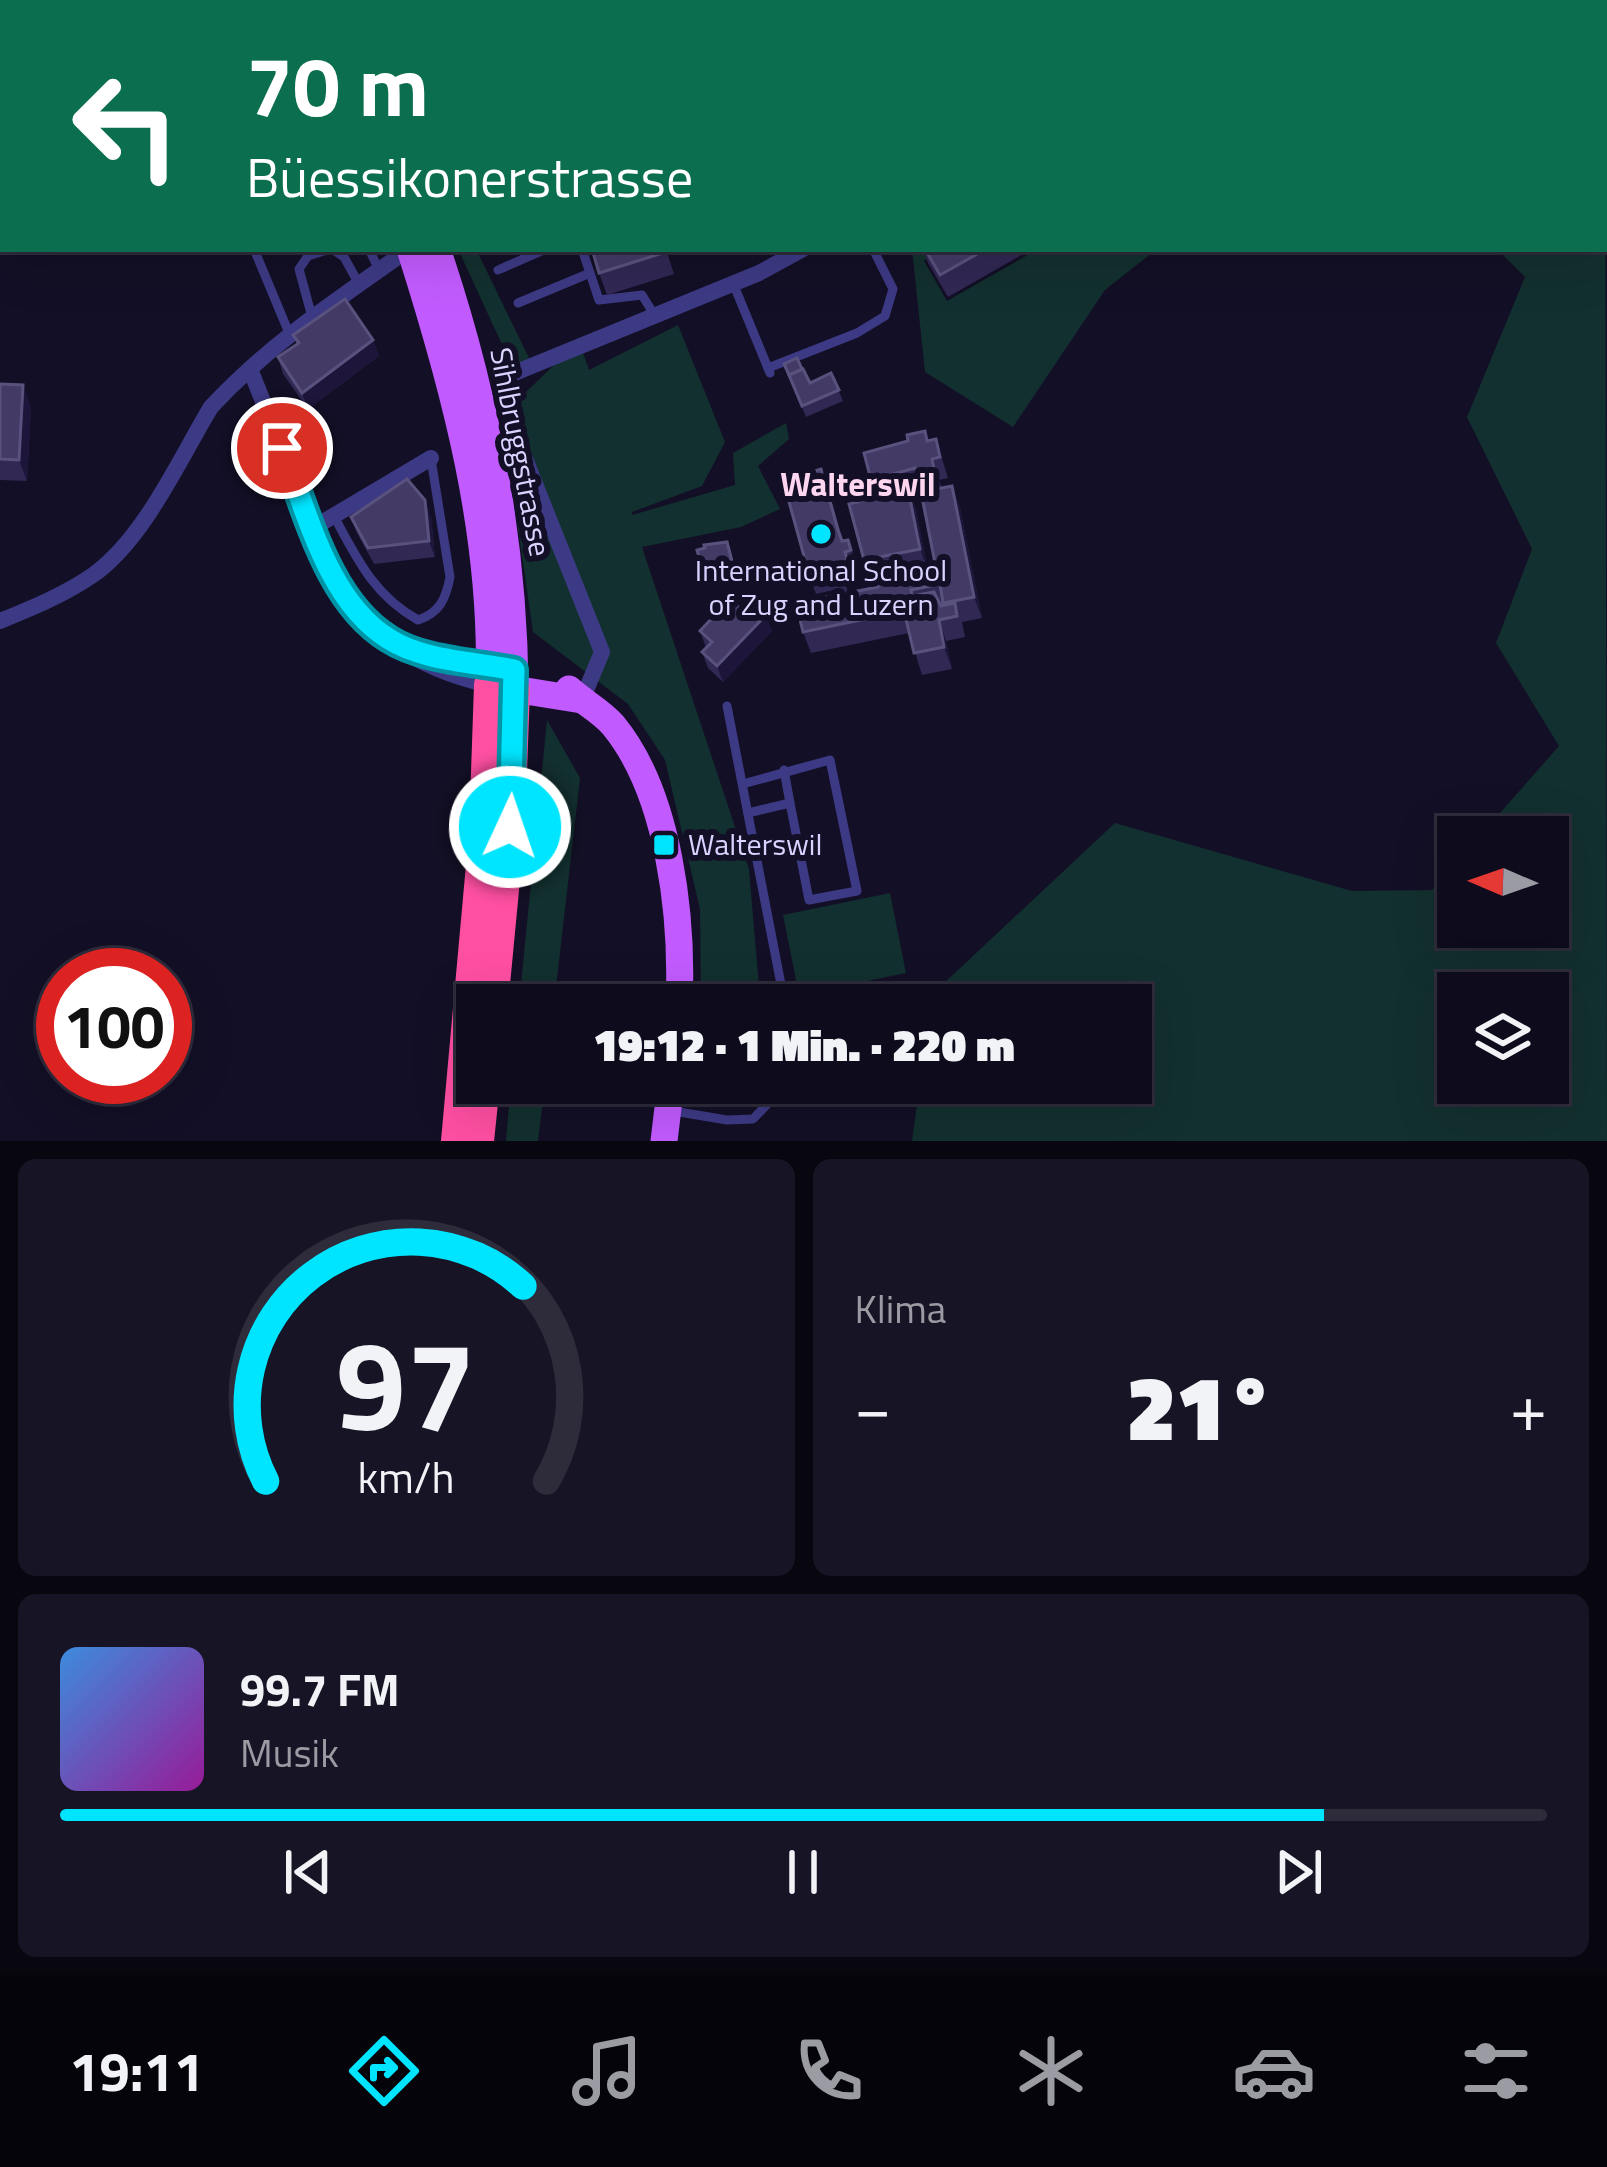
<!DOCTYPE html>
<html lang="de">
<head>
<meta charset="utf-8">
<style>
	body { margin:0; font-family:"Titillium Web",sans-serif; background:#171425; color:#f1f3f6; height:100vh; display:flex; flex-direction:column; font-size:45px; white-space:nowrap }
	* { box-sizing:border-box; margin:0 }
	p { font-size:39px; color:#9b9ba3 }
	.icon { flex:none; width:66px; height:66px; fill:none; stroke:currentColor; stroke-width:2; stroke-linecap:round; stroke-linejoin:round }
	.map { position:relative; height:1141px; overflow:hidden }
	.drawer { display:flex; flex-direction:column; gap:18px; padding:18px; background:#08060f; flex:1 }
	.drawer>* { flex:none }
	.banner { position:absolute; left:0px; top:0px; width:1608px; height:252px; box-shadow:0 12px 48px #0002,0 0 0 3px #2e2b3b; background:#0b6e4f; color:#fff; overflow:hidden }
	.needle { width:78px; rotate:272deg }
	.fabs { position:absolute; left:1437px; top:816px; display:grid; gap:24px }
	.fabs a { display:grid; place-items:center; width:132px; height:132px; border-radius:0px; background:#0e0b1c; box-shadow:0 12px 48px #0002,0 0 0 3px #2e2b3b; font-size:60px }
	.speed { position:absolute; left:36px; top:948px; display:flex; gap:24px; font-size:60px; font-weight:700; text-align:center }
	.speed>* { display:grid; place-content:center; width:156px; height:156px; border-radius:50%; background:#0e0b1c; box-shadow:0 12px 48px #0002,0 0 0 3px #2e2b3b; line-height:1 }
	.speed .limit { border:18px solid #d22; background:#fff; color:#111 }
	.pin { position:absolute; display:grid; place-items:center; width:102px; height:102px; color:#fff; margin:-51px; border:6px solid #fff; border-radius:50%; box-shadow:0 3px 12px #0007 }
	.me { position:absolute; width:132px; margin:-66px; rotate:3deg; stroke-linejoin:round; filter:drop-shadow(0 0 9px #0008) }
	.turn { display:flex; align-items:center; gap:42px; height:252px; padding:0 48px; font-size:54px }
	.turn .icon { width:156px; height:156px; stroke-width:2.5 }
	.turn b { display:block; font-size:84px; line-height:102px }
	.big { font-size:90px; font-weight:800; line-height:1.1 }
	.drawer .card { flex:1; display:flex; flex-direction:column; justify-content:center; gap:18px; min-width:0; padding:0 42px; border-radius:18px; background:#171425 }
	.drawer .dial { align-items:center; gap:0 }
	.dial svg { height:312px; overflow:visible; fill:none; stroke:#2e2b3b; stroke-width:7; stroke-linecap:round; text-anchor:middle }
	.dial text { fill:#f1f3f6; stroke:none }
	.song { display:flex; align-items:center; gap:36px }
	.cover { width:144px; height:144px; border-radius:18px; background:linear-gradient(135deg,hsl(210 70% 55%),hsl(300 70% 35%)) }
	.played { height:12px; border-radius:6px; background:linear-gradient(90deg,#00e5ff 85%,#2e2b3b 85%) }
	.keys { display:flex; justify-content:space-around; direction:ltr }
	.heat { display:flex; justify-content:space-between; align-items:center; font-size:66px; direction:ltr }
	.drawer .tiles { flex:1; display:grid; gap:18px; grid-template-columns:1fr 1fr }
	.card:last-child { grid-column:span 2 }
	.trip { position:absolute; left:456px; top:984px; width:696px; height:120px; border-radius:0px; background:#0e0b1c; box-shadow:0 12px 48px #0002,0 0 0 3px #2e2b3b; font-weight:800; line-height:120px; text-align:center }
	.tabs { display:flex; height:192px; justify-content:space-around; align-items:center; background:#06040b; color:#9b9ba3 }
	.tabs .icon { width:84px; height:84px }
	.tabs .selected { color:#00e5ff }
	.tabs b { font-size:54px; color:#f1f3f6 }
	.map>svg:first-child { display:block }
</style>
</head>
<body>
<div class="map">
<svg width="1607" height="1141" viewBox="0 0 1607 1141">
	<rect width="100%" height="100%" fill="#130f26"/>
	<g fill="#12302f" fill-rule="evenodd">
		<path d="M1605 7 1607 1141H912L920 1083H1131V1005H937L941 986 1115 823 1352 891 1432 890 1458 861V927H1548V837H1479L1559 746 1496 643 1532 549 1467 417 1525 277 1497 249H1605ZM1548 993V1083H1458V993Z"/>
		<polygon points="458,249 476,249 530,360 512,366"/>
		<polygon points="912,249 933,249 935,253 924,261 947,301 1038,249 1157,249 1105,290 1013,427 925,372"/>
		<polygon points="678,325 725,442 702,486 632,512 632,515 735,485 733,453 786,423 789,439 758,466 780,509 741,527 642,547 749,869 760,998 796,1005 701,1005 700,909 665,760 628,704 533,632 502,415 579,341 589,370"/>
		<polygon points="547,720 580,778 554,1005 519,1005"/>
		<polygon points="890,893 906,973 799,995 783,915"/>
		<polygon points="511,1083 545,1083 538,1141 506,1141"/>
	</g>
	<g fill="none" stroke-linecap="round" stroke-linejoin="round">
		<g stroke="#3d3a85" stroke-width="9">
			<polyline points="271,0 272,3"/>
			<polyline points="501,0 502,3"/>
			<polyline points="254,249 289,333"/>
			<polyline points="332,249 344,257 359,284"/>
			<polyline points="369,249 379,270"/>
			<polyline points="582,249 599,300 642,295 655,316"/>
			<polyline points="498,270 546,249"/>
			<polyline points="733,283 770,373"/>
			<polyline points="518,303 590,273"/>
			<polyline points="312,317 299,269 308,256 330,249"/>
			<polyline points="768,368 857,333 885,316 893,289 873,249"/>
			<path d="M335 518C358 561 375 596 418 620 440 613 446 598 450 577L431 459"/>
			<polyline points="727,706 785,1005"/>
			<polyline points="784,770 790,803"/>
			<polyline points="743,784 830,760 857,891 809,900 790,803 748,813"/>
			<polyline points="673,1111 727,1120 753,1119 778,1093 780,1083"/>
		</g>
		<g stroke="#3d3a85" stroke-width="16">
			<polyline points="936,0 937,3"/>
			<path d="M250 369 328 564C365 634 413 668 489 685"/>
			<polyline points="313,528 431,458"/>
			<path d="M0 621C32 608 64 595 93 575 144 539 179 460 211 407 268 346 328 306 395 259"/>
			<polyline points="402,645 489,665"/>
			<polyline points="582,700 602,652 508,416 500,379 759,273 803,249"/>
		</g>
		<g stroke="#c25bff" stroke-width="27">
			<polyline points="318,0 319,3"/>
			<polyline points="339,0 340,3"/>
			<path d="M410 249C455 390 494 535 489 685L582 700"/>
			<path d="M437 249C485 391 514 539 515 689"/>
			<path d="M569 689C583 702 601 711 613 725 670 794 683 919 679 1005"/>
			<polyline points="664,1141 671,1083"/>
		</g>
		<g stroke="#ff4fa3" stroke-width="30">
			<polyline points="493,1005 510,827 515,689"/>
			<polyline points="456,1141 484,832 489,685"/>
			<polyline points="479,1141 485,1083"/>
		</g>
	</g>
	<g fill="#312854" fill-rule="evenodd">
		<polygon points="154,0 248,0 241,3 155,3"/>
		<polygon points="387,0 436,0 429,3 389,3"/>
		<polygon points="534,0 700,0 693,3 535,3"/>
		<polygon points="666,249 674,274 607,295 599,273"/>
		<polygon points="923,249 1032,249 948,297 928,263"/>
		<polygon points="293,335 373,340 379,356 308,409 283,374 278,357 297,344"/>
		<polygon points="784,364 810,383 831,373 843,401 806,417"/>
		<polygon points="0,384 31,407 27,481 0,480"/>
		<path d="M936 439 948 478 939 480 942 488 952 486 960 508 982 618 962 622 965 637 946 641 952 669 922 675 909 633 811 653 803 632 840 594 838 589 816 594 810 578 827 485 843 541 848 540 857 567 851 568 855 584 846 586 848 593 878 587 879 581 872 582 864 560 878 497 871 480 928 441ZM923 490 936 568 928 570 916 510 910 493Z"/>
		<polygon points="351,517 431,517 435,557 374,564 357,533"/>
		<polygon points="727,542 737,576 708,584 697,550"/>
		<polygon points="742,610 772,631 723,682 708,668 702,652 706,648 700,631"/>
	</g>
	<g fill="#1d163a">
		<polygon points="373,340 379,356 308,409 302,393"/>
		<polygon points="23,385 31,407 27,481 19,460"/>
		<polygon points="952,486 960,508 982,618 974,597"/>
		<polygon points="908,489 916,510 928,571 920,549"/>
		<polygon points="425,500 431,517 435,557 429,541"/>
		<polygon points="766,615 772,631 723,682 717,666"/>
		<polygon points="939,620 946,641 952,669 944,647"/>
	</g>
	<g fill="#433a66" stroke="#5a527e" stroke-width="3">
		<polygon points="155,0 187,0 180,3 156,3"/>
		<polygon points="535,0 654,0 647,3 536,3"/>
		<polygon points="592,249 665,249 666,252 599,273"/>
		<polygon points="925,249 986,249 940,275"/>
		<polygon points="345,299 373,340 302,393 278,357 299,343 293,335"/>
		<polygon points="797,358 802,369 789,375 790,377 784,364"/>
		<polygon points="803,369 810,383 831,373 839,390 802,406 789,375"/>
		<polygon points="0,384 23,385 19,460 0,459"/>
		<polygon points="925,431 927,441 936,439 940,457 932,459 934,469 917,473 915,468 871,480 864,453 908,441 907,435"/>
		<polygon points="821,469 838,530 842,541 848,540 851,550 845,552 849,567 840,570 842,578 835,580 833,572 810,578 783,480"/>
		<polygon points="407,479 425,500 429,541 368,548 351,517"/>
		<polygon points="952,486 974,597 943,603 940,584 911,590 912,596 934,592 941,606 955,603 957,616 939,620 944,647 914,653 904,611 803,632 796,603 878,587 877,581 936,568 921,492"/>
		<polygon points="908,489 920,549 864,560 849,504"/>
		<polygon points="727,542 733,565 704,573 697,550 705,548 704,545"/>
		<polygon points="730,599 742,610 752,601 766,615 717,666 702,652 712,642 700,631"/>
	</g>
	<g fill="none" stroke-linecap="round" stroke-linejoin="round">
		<g stroke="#0095a6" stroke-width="30">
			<path id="route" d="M282 448C307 511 327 601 389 639 423 661 476 662 514 670L510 827"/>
		</g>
		<use href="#route" stroke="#00e5ff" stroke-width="21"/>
	</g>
	<g fill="#00e5ff" stroke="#130f26" stroke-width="4.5">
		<circle cx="821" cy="534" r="12"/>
		<rect x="652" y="833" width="24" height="24" rx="6"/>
	</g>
	<g text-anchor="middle" stroke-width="12" stroke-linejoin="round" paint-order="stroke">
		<g font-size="30" fill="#d9d4ff" stroke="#130f26">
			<text transform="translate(520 452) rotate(79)" y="10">Sihlbruggstrasse</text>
		</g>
		<g font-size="30" fill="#d9d4ff" stroke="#130f26">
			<text x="821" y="581">International School<tspan x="821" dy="34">of Zug and Luzern</tspan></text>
			<text x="688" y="855" text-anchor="start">Walterswil</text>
		</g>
		<g font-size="33" font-weight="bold" fill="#ffd6f0" stroke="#130f26">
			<text x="858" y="496">Walterswil</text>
		</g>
	</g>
</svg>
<div class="fabs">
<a><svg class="needle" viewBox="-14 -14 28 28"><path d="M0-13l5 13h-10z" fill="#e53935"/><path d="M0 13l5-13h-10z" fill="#9b9ba3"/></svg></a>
<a><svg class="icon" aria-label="layers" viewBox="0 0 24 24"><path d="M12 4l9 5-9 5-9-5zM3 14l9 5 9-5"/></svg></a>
</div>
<div class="speed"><div class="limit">100</div></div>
<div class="pin" style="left:282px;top:448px;background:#d93025"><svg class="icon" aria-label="arrive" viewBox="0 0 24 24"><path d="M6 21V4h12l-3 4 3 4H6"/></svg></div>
<svg class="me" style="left:510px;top:827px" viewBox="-20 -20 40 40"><circle r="17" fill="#00e5ff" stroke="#fff" stroke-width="3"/><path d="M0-11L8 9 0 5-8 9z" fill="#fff"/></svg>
<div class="trip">19:12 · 1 Min. · 220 m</div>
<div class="banner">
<div class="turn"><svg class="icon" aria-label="left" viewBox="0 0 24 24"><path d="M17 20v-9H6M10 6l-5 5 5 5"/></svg><div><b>70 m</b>Büessikonerstrasse</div></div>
</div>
</div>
<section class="drawer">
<div class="tiles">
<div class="card dial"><svg viewBox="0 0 100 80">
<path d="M14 69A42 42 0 1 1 86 69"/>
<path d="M14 69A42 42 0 0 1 80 19" stroke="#00e5ff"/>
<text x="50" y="56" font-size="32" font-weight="700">97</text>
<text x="50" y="72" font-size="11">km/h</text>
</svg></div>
<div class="card"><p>Klima</p>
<div class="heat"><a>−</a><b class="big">21°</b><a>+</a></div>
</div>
<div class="card">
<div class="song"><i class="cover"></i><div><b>99.7 FM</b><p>Musik</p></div></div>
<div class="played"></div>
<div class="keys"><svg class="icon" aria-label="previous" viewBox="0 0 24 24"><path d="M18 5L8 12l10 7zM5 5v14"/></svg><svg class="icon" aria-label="pause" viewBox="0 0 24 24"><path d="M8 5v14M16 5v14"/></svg><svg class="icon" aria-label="next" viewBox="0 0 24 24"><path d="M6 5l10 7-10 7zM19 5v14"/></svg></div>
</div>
</div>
</section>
<nav class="tabs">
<b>19:11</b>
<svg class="icon selected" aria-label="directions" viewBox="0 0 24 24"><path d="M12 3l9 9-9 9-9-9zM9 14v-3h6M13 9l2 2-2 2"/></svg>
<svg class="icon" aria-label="music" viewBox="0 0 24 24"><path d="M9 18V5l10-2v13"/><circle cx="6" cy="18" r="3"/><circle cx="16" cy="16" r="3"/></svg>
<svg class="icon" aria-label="phone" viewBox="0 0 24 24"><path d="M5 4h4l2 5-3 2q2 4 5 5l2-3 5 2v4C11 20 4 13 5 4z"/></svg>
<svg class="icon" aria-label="climate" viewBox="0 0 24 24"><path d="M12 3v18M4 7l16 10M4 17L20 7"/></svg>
<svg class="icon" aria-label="car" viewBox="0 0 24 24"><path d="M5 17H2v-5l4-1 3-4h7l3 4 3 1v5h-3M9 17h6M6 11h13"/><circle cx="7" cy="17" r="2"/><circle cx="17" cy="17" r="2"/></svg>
<svg class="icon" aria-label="filters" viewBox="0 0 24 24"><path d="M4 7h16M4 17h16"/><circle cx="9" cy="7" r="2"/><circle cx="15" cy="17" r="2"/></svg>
</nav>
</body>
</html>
